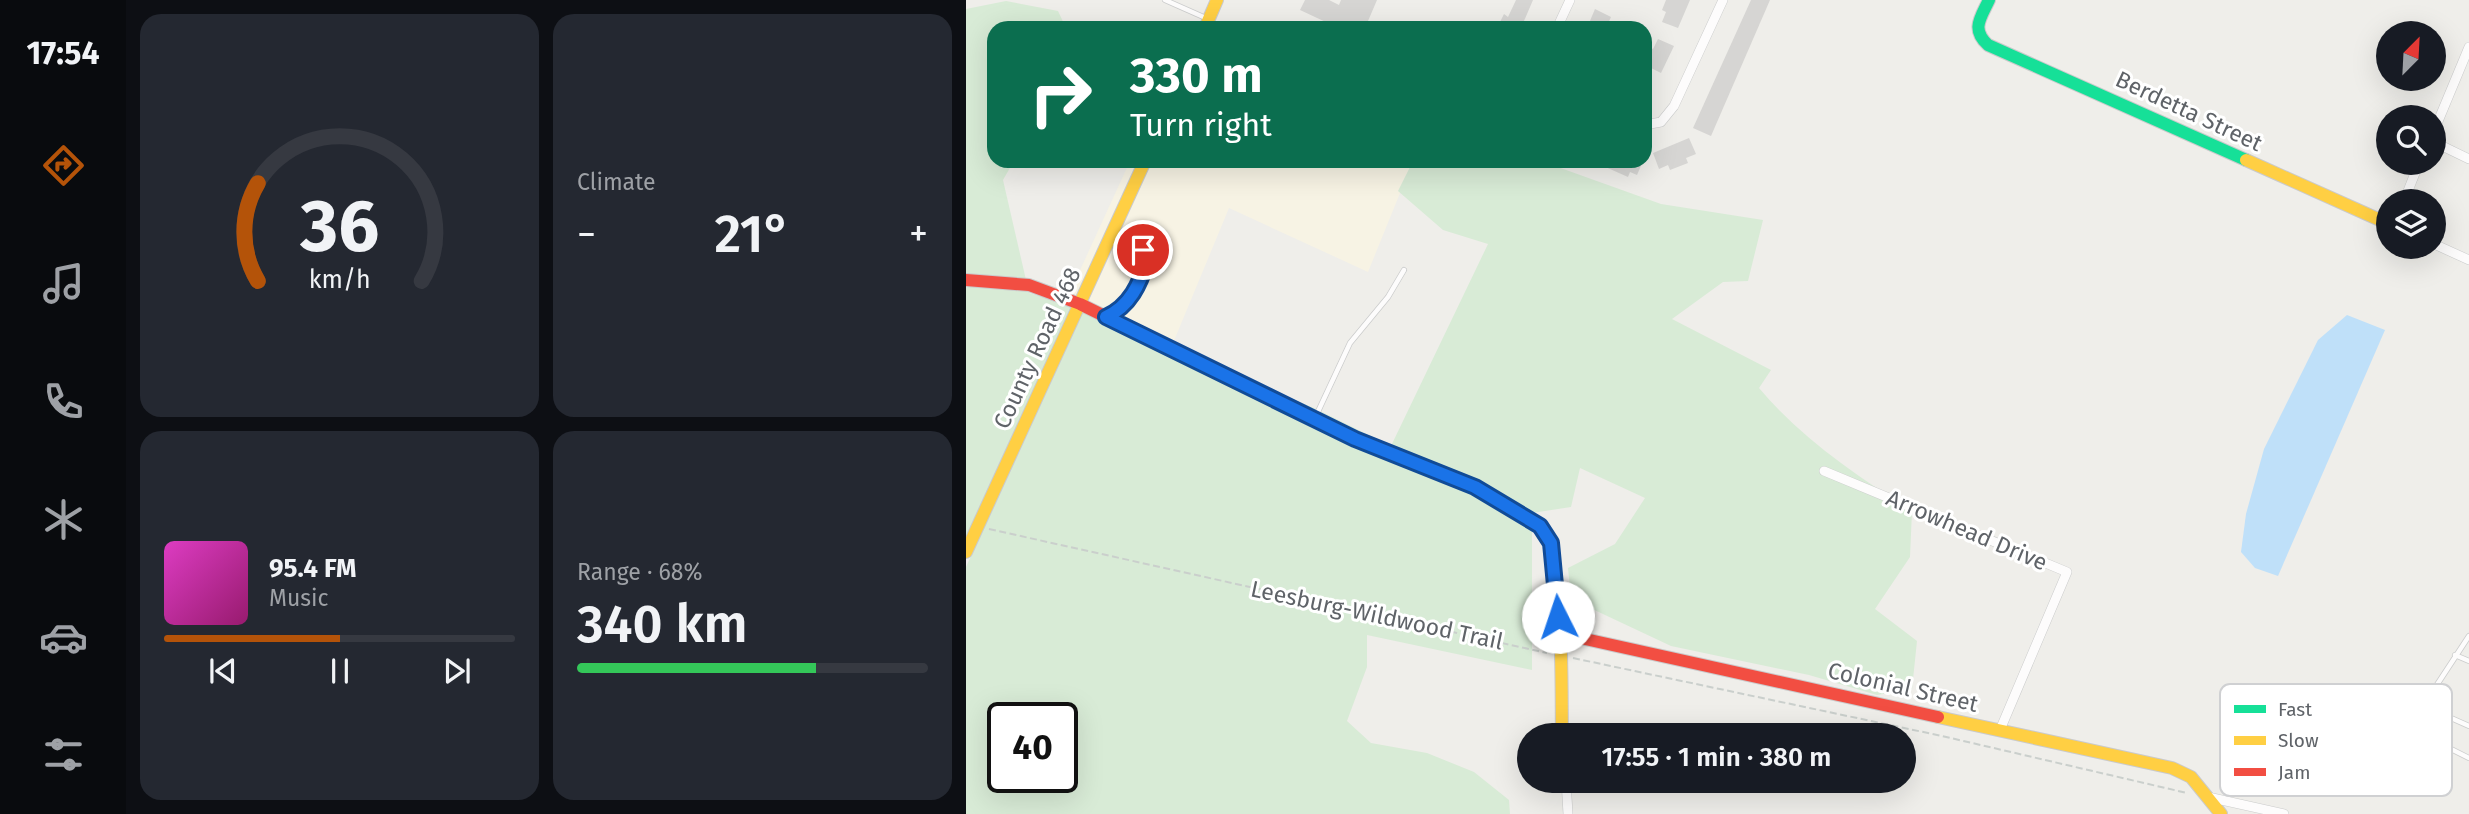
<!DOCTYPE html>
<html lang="en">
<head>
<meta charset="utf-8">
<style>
	body { margin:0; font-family:"Fira Sans",sans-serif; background:#242831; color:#f1f3f6; height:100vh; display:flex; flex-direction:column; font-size:26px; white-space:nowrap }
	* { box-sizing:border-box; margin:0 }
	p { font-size:23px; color:#9ea1a6 }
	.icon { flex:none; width:38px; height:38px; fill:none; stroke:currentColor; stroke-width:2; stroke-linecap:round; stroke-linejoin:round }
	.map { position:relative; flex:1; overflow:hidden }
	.side { display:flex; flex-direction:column; gap:14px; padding:14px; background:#0d0f14; width:840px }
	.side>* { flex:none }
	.hud { position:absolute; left:21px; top:21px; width:665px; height:147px; border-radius:21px; box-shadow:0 7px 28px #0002; background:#0b6e4f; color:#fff; overflow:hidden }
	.needle { width:46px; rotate:24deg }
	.tools { position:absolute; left:1410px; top:21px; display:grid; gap:14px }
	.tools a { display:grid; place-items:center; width:70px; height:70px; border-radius:50%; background:#171b24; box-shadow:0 7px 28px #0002; font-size:35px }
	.speed { position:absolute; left:21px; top:702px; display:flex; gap:14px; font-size:35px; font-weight:700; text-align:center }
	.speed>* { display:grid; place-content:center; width:91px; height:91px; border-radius:50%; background:#171b24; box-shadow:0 7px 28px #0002; line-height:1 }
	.speed .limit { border:4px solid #111; border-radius:10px; background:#fff; color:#111 }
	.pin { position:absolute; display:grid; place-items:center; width:60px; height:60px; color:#fff; margin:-30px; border:4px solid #fff; border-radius:50%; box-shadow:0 2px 7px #0007 }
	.me { position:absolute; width:77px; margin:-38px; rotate:356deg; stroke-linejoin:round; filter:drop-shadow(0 0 5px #0008) }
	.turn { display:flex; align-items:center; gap:24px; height:147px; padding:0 28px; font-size:32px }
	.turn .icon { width:91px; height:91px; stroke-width:2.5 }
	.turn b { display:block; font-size:49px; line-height:60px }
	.big { font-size:52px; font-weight:600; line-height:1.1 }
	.side .card { flex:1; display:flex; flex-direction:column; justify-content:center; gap:10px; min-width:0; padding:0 24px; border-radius:21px; background:#242831 }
	.side .dial { align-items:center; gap:0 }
	.dial svg { height:182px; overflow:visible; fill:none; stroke:#363941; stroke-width:7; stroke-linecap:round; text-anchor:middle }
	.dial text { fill:#f1f3f6; stroke:none }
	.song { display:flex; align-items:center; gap:21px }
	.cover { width:84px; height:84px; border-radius:10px; background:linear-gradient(135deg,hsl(310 70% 55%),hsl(320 70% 35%)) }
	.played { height:7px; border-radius:4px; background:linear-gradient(90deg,#b45309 50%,#363941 50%) }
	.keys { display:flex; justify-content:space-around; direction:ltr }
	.heat { display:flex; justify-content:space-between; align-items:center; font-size:38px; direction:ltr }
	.charge { height:10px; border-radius:5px; background:linear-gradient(90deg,#34c759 68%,#363941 0) }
	.side .tiles { flex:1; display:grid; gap:14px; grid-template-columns:repeat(2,1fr) }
	.trip { position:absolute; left:551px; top:723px; width:399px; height:70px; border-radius:35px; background:#171b24; box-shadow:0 7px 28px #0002; font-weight:600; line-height:70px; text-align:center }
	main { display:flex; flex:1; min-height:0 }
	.tabs { display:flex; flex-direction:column; width:126px; justify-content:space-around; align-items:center; background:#090b0e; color:#9ea1a6 }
	.tabs .icon { width:49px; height:49px }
	.tabs .on { color:#b45309 }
	.tabs b { font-size:32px; color:#f1f3f6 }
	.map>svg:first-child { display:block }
</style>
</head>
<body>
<main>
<nav class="tabs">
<b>17:54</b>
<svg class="icon on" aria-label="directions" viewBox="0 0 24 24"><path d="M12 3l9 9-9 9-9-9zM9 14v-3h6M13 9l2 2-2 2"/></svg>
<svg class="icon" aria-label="music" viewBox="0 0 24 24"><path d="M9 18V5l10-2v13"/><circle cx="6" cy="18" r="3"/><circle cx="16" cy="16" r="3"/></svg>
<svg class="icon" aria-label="phone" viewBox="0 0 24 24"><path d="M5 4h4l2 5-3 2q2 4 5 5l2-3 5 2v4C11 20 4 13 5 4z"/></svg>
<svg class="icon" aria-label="climate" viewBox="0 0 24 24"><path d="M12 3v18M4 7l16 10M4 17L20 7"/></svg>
<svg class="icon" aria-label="car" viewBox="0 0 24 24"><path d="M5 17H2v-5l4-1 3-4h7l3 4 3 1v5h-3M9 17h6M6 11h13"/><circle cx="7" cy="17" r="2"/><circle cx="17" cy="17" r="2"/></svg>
<svg class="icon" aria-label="filters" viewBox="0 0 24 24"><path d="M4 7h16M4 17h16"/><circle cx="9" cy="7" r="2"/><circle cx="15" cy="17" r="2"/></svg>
</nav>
<section class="side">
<div class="tiles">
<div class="card dial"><svg viewBox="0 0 100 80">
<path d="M14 69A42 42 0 1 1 86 69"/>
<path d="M14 69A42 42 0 0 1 14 26" stroke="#b45309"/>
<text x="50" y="56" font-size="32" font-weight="700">36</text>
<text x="50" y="72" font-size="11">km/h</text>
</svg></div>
<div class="card"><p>Climate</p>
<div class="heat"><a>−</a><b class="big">21°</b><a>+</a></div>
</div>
<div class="card">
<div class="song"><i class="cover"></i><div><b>95.4 FM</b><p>Music</p></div></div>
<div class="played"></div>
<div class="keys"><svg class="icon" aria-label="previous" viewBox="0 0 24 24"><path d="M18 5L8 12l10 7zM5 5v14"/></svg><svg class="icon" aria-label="pause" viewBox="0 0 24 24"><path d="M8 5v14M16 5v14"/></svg><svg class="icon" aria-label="next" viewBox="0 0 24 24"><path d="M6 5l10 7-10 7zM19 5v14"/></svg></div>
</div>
<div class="card"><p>Range · 68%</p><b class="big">340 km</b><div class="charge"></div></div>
</div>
</section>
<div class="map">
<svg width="1503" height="814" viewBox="0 0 1503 814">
	<rect width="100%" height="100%" fill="#efeeea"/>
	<g fill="#f7f3e4">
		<polygon points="164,161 172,161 106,306 99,303"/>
		<polygon points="185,161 447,161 402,272 263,208 205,348 117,311"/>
	</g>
	<g fill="#d8ebd6" fill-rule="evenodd">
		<polygon points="40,1 92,11 100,28 28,28 28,161 48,161 37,180 63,293 106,306 0,537 0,9"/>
		<path d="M447 161H575L695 204 797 220 782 281 757 282 706 319 805 370 793 388C836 439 890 475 946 511L944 557 909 609 951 641 946 689 911 695 843 675 705 646 605 599 602 568 649 544 679 498 614 468 605 507 566 513V670L401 635V667L381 721 405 743 461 753 508 772 543 800 544 814H0V567L117 311 348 408 425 446 522 244 477 230 432 191ZM37 718H96V777H37Z"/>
	</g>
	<polygon fill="#bfe0f9" points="1381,315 1419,330 1312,576 1289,568 1275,552 1280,514 1298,449 1352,340"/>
	<g fill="#d6d5d3">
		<polygon points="339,0 363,0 373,5 375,0 411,0 399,28 363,28 364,24 334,10"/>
		<polygon points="550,0 567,0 555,28 531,28 538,14 542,17"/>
		<polygon points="700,0 724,0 712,28 696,22 700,12 696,10"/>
		<polygon points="785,0 804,0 745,136 727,128"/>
		<polygon points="629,9 645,17 640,28 621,28"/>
		<polygon points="692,39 708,46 695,73 679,65 683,47 687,49"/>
		<polygon points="723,138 730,154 720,158 722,163 704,170 702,165 693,169 687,153"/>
		<polygon points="626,161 677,161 671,175 664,172 662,177"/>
	</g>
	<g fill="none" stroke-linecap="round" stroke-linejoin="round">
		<g stroke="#cbcccc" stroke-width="6">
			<g id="lane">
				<polyline points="199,0 242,19"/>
				<polyline points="144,315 162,303 181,260 170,245 147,234"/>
				<polyline points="349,418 384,343 422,297 438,270"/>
				<polyline points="1503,636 1457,706 1473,743 1503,758"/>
				<polyline points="1489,655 1503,661"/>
				<polyline points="1458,706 1503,726"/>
			</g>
		</g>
		<g stroke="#cbcccc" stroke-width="10">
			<g id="street">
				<polyline points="591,28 604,0"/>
				<polyline points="679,125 695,122 708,106 757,0"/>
				<polyline points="1468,131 1503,47"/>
				<polyline points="1468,142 1503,159"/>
				<polyline points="1438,201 1453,163"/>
				<polyline points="1468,244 1503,260"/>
				<polyline points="858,471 1101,572 1034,730"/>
				<polyline points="600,780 602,814"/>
				<polyline points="1242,797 1318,814"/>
			</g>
		</g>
		<g stroke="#cacacb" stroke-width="14">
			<path id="fast" d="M1023 0C1014 19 1005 29 1022 45L1280 160"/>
		</g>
		<g stroke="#cacacb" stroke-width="14">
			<g id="slow">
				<polyline points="239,28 251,0"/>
				<polyline points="1280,160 1423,224"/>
				<path d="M527 498C542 507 562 515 574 526 599 550 595 695 596 735"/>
				<polyline points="0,552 179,161"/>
				<polyline points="972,717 1206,768 1225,777 1255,814"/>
			</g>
		</g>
		<g stroke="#cacacb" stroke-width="14">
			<g id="jam">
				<polyline points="0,280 63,285 114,304 389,439 509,487 527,498"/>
				<polyline points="592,633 972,717"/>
			</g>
		</g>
		<g stroke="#cacfcc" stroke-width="2" stroke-dasharray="7 3.5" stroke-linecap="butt">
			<polyline points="23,529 581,653"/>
			<polyline points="607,658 976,736 1221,793"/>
		</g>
		<use href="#lane" stroke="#fdfcfc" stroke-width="4.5"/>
		<use href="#street" stroke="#fdfcfc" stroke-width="9"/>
		<use href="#fast" stroke="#16e098" stroke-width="12"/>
		<use href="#slow" stroke="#ffcf43" stroke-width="12"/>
		<use href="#jam" stroke="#f24e42" stroke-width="12"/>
	</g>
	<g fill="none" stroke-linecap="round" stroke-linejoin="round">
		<g stroke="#114b97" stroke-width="18">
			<path id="route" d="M177 250 181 260C174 284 164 306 140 317L389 439 509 487 574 526 585 543 592 617"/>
		</g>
		<use href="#route" stroke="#1a73e8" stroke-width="12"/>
	</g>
	<g text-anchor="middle" stroke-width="6" stroke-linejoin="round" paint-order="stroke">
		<g font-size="23" fill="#5f6368" stroke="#fff">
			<text transform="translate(1223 111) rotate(25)" y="8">Berdetta Street</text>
			<text transform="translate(71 348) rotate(-65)" y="8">County Road 468</text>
			<text transform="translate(1001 530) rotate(23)" y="8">Arrowhead Drive</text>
			<text transform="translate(411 615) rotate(12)" y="8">Leesburg-Wildwood Trail</text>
			<text transform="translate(937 687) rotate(13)" y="8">Colonial Street</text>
		</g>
	</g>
	<rect x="1254" y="684" width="232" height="112" rx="10" fill="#fff" stroke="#cfd0d2" stroke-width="2"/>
	<rect x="1268" y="705" width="32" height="8" fill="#16e098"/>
	<rect x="1268" y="736" width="32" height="9" fill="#ffcf43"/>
	<rect x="1268" y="768" width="32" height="8" fill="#f24e42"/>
	<g font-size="19" fill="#5f6368">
		<text x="1312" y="716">Fast</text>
		<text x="1312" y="747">Slow</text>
		<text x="1312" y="779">Jam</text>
	</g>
</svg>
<div class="tools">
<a><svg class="needle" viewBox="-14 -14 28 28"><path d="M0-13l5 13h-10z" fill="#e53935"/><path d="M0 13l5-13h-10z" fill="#9ea1a6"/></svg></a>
<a><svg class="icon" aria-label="search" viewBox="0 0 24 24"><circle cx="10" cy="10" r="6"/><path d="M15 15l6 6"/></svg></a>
<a><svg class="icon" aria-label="layers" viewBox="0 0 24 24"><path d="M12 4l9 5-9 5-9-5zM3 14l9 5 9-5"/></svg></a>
</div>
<div class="speed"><div class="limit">40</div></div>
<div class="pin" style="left:177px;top:250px;background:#d93025"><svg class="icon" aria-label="arrive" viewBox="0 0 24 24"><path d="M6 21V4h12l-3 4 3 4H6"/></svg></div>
<svg class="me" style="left:592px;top:617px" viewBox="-20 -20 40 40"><circle r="19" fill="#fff"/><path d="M0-13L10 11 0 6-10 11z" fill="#1a73e8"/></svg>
<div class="trip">17:55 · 1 min · 380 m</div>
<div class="hud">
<div class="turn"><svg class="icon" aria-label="right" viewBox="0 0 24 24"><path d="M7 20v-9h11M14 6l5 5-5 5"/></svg><div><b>330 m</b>Turn right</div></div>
</div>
</div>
</main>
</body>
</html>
